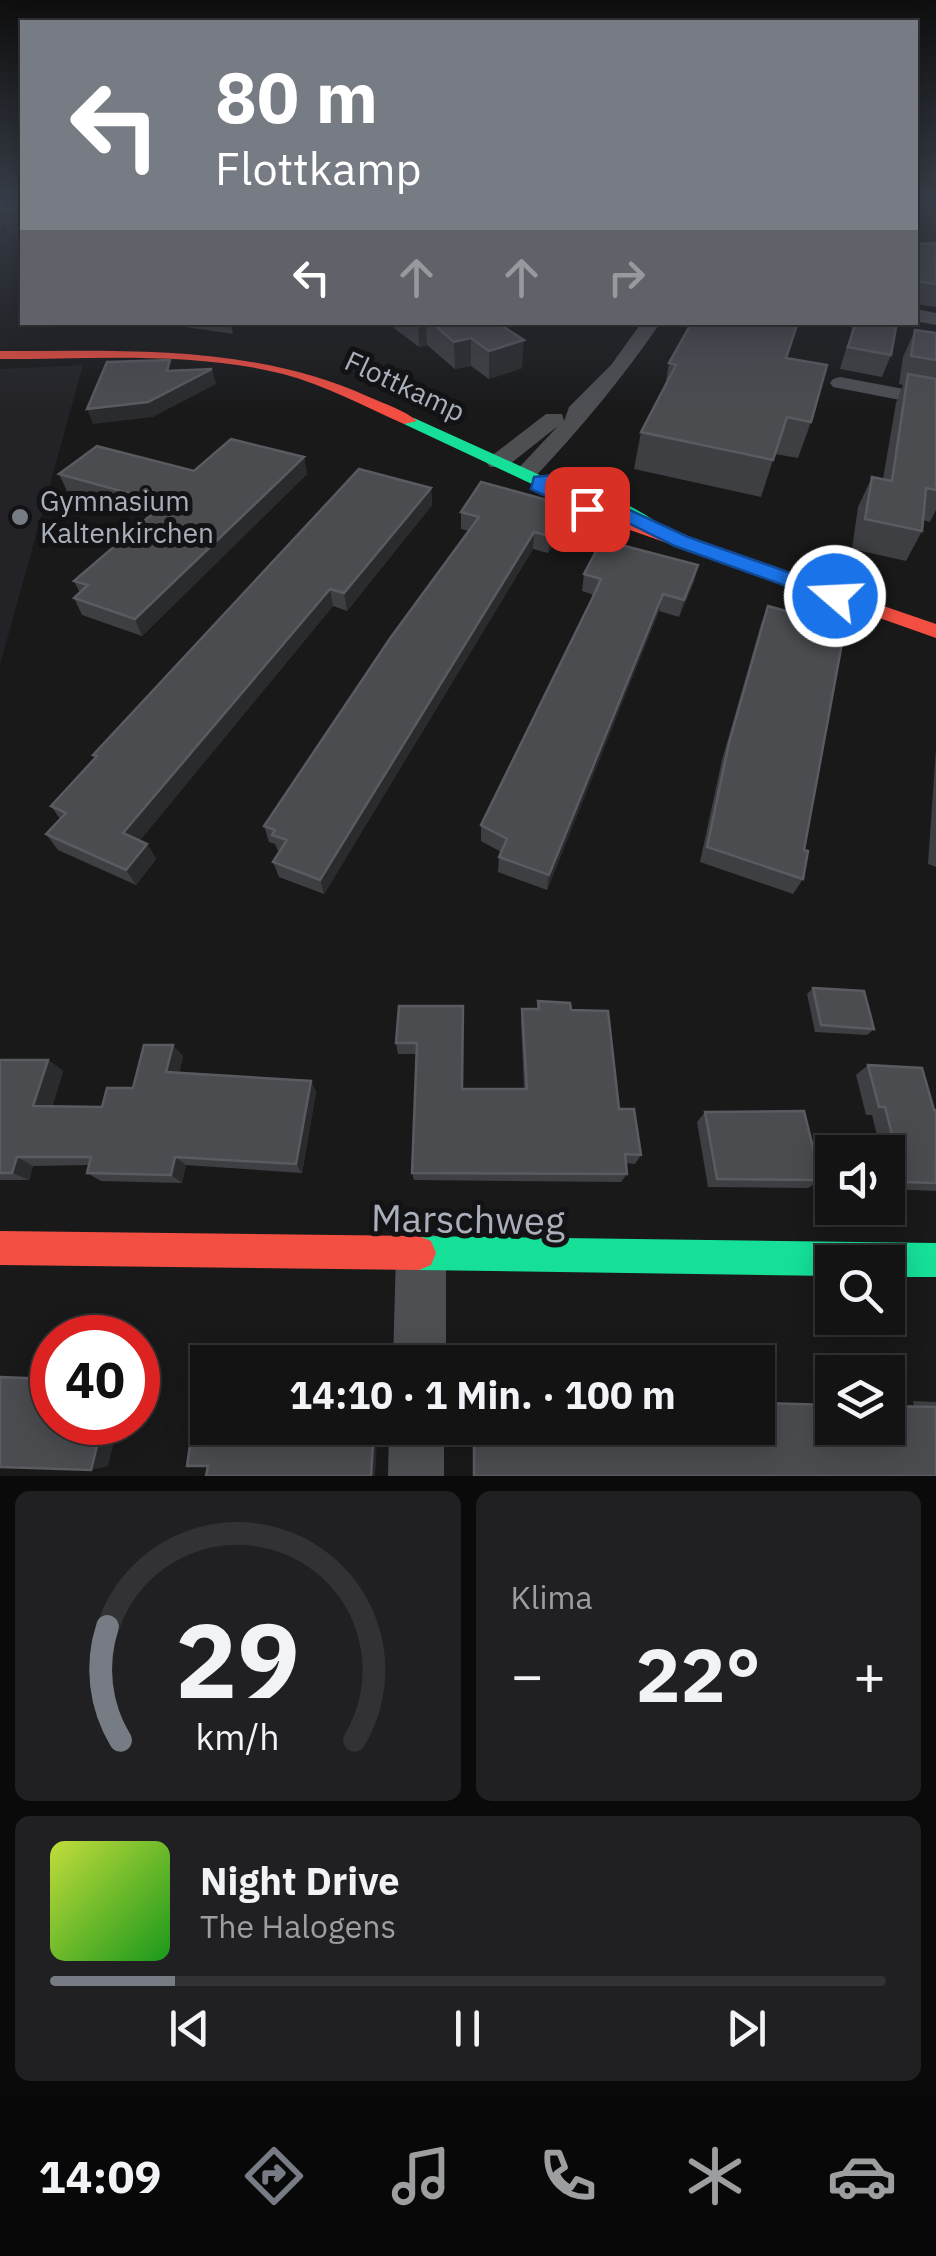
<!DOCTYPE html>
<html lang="de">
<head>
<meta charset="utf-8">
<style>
	body { margin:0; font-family:"IBM Plex Sans",sans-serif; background:#202022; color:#f1f3f6; height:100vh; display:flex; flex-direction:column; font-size:38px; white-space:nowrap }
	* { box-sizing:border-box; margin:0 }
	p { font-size:32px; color:#9d9ea0 }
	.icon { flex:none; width:55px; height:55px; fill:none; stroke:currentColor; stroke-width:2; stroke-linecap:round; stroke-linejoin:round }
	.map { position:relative; height:1476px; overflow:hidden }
	.panel { display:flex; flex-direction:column; gap:15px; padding:15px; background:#0a0a0b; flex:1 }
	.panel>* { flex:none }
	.hud { position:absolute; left:20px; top:20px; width:898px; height:305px; border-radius:0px; box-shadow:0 5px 25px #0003,0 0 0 2px #323234; background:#777b83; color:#fff; overflow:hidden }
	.fabs { position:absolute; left:815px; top:1135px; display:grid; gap:20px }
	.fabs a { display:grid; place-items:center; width:90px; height:90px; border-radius:0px; background:#131314; box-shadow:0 5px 25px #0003,0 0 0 2px #323234; font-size:50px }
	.speed { position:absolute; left:30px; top:1315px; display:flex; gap:20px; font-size:50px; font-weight:700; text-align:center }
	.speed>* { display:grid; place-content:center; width:130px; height:130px; border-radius:50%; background:#131314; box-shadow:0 5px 25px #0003,0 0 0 2px #323234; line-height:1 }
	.speed .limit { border:15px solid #d22; background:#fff; color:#111 }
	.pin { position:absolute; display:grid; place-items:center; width:85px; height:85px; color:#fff; margin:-42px; border-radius:20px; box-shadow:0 5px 15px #0006 }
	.me { position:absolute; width:110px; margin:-55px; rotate:289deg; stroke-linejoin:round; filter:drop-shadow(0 0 8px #0008) }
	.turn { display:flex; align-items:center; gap:35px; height:210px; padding:0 30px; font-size:45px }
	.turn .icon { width:130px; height:130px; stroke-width:2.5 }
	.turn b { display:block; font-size:70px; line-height:85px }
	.lanes { display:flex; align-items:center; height:95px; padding:0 30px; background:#0003; justify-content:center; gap:50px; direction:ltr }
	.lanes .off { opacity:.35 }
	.big { font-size:75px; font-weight:700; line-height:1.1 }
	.panel .widget { flex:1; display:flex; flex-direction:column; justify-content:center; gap:15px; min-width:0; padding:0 35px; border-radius:15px; background:#202022 }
	.panel .dial { align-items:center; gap:0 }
	.dial svg { height:260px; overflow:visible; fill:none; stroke:#323234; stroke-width:7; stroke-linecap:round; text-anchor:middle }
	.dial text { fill:#f1f3f6; stroke:none }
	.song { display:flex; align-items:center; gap:30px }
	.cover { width:120px; height:120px; border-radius:15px; background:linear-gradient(135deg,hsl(70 70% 55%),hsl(120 70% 35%)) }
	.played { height:10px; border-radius:5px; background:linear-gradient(90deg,#777b83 15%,#323234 15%) }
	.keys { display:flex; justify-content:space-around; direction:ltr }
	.heat { display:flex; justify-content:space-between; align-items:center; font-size:55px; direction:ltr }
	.panel .tiles { flex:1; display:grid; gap:15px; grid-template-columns:1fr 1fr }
	.widget:last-child { grid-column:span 2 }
	.trip { position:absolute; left:190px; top:1345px; width:585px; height:100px; border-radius:0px; background:#131314; box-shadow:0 5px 25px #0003,0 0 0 2px #323234; font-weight:700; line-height:100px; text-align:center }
	.tab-bar { display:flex; height:160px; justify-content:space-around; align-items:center; background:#080808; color:#9d9ea0 }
	.tab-bar .icon { width:70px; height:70px }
	.tab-bar .current { color:#777b83 }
	.tab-bar b { font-size:45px; color:#f1f3f6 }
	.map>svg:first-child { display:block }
</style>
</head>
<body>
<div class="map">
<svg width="936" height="1476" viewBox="0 0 936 1476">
	<rect width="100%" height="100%" fill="#19191a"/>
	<polygon fill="#232327" points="83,365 0,665 0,369"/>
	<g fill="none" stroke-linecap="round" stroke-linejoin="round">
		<g fill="#4d4f53" fill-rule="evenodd">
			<polygon points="915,309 936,313 936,325 915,321"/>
			<path d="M642 322H661C622 379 580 429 533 479L525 481 513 474 558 426 506 467H490L486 462 490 457 546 414H562L564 421 569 407 611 365Z"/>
			<polygon points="840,377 936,395 936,407 833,387 830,383 833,379"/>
			<polygon points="421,1229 438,1237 446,1254 446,1362 393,1362 396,1254 404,1237"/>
			<polygon points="389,1428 444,1428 444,1476 388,1476"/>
		</g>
		<g fill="#16e098" fill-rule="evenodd">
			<path d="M404 418H414L542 476C572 474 650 512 671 534L662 540C649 535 639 525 627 518 598 502 565 490 534 485L404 424Z"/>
			<polygon points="419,1236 936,1243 936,1277 888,1277 888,1262 832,1262 832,1276 419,1270 407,1265 402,1253 407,1241"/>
		</g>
		<g fill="#f24e42" fill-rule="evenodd">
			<path d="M0 351C126 351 252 344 369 397 385 404 404 410 417 421L404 424C364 406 325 385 283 374 192 351 93 359 0 359Z"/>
			<polygon points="636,521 936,624 936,638 630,530 630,522"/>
			<polygon points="0,1231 419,1236 431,1241 436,1253 431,1265 419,1270 0,1265"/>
		</g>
	</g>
	<g fill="#3e3f43">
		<polygon points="936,243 936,307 915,304 915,244"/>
		<polygon points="178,322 230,322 233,334 179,326"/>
		<polygon points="386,322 496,322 522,368 489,379 471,366 455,369 427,345 419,347"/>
		<polygon points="854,322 897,322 891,355 882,377 840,369"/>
		<polygon points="915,330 936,333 936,510 930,522 923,520 922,531 906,561 852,549 858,507 872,477 883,479 896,403 903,385 899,384 903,357"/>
		<polygon points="787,358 811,422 798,458 775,454 761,497 634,469 641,432 665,387 669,363"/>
		<polygon points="304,457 307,474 142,636 82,615 74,598 80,593 74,581 152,515 67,491 59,474 194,471"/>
		<polygon points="431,488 432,505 347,611 333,606 140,840 147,844 156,859 136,885 58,850 46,834 60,819 51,806 95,758 93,755"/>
		<polygon points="569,506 567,523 548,553 533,549 324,894 279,877 273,862 280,852 278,851 275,844 269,842 264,826 469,531 461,529 461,512"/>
		<polygon points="698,565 694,582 679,617 659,611 547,890 498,872 499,857 501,852 481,841 481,825 594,595 582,591 584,574"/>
		<polygon points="768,606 803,879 793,894 700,862 722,760 761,624"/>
		<polygon points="936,748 936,867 928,864"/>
		<polygon points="813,988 874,1029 867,1035 815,1032 807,994"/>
		<polygon points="538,1001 571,1010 641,1155 635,1164 625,1163 627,1174 621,1182 414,1180 412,1173 416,1054 398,1054 396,1043 399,1006 463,1089 524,1089 521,1021 522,1009 537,1009"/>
		<polygon points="183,1056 179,1073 311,1081 316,1092 302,1173 186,1165 182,1183 101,1181 87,1173 89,1165 33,1166 29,1180 0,1180 0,1060 48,1060 63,1071 52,1107 102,1107"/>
		<polygon points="868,1065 936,1110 936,1191 889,1189 888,1180 888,1152 881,1152 872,1115 866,1115 856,1075"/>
		<polygon points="705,1112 821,1180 808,1188 708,1187 697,1122"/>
		<polygon points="913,1401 936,1402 936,1476 914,1406"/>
	</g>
	<g fill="#2a2b2d">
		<polygon points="22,208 22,233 10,236 0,211"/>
		<polygon points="418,322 426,322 427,345 419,347"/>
		<polygon points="471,338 471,366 455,369 454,342"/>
		<polygon points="524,340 522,368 489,379 489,351"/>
		<polygon points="212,369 216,384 153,417 93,424 87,409"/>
		<polygon points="304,457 307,474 142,636 135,619"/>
		<polygon points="431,488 432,505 347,611 344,593"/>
		<polygon points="569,506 567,523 548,553 550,536"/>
		<polygon points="534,532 533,549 324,894 320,880"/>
		<polygon points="698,565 694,582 679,617 684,600"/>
		<polygon points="330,589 333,606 133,849 123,833"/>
		<polygon points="663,594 659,611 547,890 549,875"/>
		<polygon points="147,844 156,859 136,885 126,870"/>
		<polygon points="173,1045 183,1056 177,1083 166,1072"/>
		<polygon points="48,1060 63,1071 49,1116 33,1106"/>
		<polygon points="311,1081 316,1092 302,1173 296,1164"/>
		<polygon points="17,1157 33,1166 29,1180 12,1173"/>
		<polygon points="175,1157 186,1165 182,1183 171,1175"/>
		<polygon points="103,1422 119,1422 108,1466 91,1470"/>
		<polygon points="374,1428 378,1428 375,1476 371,1476"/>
	</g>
	<g fill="#4a4c50" stroke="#595b61" stroke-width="2.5">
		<polygon points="0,202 22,202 22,208 0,211"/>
		<polygon points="936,243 936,284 915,281 915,244"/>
		<polygon points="431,322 496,322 524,340 489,351 471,338 454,342"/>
		<polygon points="692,322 798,322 786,358 827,365 811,422 787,417 773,460 641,432 676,365 669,363"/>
		<polygon points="856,322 897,322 891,355 848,347"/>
		<polygon points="915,330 936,333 936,360 911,356"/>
		<polygon points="170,360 167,371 212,369 148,402 87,409 107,362"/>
		<polygon points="908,374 936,379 936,490 926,488 922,531 865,519 872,477 892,481"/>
		<polygon points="231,439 304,457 135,619 74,598 88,585 74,581 165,503 59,474 97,446 194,471"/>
		<polygon points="359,469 431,488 344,593 330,589 123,833 147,844 126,870 46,834 66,813 51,806 97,756 93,755"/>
		<polygon points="481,482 569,506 550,536 534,532 320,880 273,862 287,840 272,835 275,830 264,826 391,637 479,517 461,512"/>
		<polygon points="602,540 698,565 684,600 663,594 549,875 499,857 507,839 481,825 592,599 601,579 584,574"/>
		<polygon points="768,606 845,627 804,850 808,851 803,879 707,847 729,743"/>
		<polygon points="813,988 864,991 874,1029 821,1025"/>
		<polygon points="538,1001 570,1003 571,1010 608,1011 619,1109 634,1109 641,1155 625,1154 627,1174 412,1173 417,1043 396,1043 399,1006 463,1006 462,1089 527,1089 522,1009 539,1009"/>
		<polygon points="144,1045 173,1045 166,1072 311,1081 296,1164 175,1157 171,1175 87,1173 91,1157 17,1157 12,1173 0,1173 0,1060 48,1060 33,1106 102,1107 107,1088 133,1088"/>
		<polygon points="868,1065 922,1068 934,1110 936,1110 936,1183 904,1182 885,1107 879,1107"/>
		<polygon points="804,1111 821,1180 717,1179 705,1112"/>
		<polygon points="0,1377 52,1379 52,1422 103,1422 91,1470 0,1467"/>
		<polygon points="200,1377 208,1378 208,1428 374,1428 371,1476 206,1476 208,1466 187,1466"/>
		<polygon points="758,1403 832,1405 832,1428 888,1428 888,1406 936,1407 936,1476 474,1476 474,1428 758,1428"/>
	</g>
	<linearGradient id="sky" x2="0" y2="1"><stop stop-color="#0e0e0e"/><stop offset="0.49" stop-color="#383e49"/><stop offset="1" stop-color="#383e49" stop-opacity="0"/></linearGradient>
	<rect width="936" height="409" fill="url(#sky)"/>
	<path fill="#1a73e8" stroke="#114b97" stroke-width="2.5" fill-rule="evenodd" d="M554 475 688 537 842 591 845 596 842 601H828L675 546 594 506 593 513H581L531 489 534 477ZM548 486H552L588 503 548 487Z"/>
	<circle fill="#777b83" stroke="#131316" stroke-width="4" cx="20" cy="517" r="10"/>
	<g text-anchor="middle" stroke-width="10" stroke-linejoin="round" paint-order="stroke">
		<g font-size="28" fill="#aab0bb" stroke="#131316">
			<text transform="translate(405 386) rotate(25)" y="10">Flottkamp</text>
		</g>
		<g font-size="28" fill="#aab0bb" stroke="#131316" text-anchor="start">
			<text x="40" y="511">Gymnasium<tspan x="40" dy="32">Kaltenkirchen</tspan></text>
		</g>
		<g font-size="38" fill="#aab0bb" stroke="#131316">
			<text transform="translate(468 1220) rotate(1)" y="13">Marschweg</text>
		</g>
	</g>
</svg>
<div class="fabs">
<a><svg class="icon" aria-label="sound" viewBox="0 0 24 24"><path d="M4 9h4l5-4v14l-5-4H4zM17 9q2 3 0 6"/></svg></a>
<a><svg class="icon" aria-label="search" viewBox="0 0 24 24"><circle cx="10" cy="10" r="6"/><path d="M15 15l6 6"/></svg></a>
<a><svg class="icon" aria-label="layers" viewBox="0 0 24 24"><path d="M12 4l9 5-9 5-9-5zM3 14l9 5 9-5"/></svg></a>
</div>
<div class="speed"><div class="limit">40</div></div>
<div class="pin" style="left:587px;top:509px;background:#d93025"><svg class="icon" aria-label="arrive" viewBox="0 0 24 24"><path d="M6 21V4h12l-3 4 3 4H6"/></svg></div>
<svg class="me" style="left:835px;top:596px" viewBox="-20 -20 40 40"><circle r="17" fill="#1a73e8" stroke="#fff" stroke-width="3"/><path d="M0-11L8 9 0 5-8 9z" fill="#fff"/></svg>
<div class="trip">14:10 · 1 Min. · 100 m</div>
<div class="hud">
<div class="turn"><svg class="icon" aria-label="left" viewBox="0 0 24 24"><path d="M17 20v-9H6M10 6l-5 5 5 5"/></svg><div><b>80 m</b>Flottkamp</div></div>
<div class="lanes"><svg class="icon" aria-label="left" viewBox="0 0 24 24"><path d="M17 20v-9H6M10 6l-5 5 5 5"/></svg><svg class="icon off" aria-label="ahead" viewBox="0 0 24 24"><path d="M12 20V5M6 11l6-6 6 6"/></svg><svg class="icon off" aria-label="ahead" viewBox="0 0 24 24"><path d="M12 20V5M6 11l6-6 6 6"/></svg><svg class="icon off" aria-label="right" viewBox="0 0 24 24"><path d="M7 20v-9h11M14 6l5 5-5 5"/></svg></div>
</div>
</div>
<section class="panel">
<div class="tiles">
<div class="widget dial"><svg viewBox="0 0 100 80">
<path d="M14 69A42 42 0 1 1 86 69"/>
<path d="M14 69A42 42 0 0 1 10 34" stroke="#777b83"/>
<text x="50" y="56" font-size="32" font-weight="700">29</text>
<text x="50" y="72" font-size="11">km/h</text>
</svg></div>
<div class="widget"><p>Klima</p>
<div class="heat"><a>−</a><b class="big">22°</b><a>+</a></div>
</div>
<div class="widget">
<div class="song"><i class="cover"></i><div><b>Night Drive</b><p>The Halogens</p></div></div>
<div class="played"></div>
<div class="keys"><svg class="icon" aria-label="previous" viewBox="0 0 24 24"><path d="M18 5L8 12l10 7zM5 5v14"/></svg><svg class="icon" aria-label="pause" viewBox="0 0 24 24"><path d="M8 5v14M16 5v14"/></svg><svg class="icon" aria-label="next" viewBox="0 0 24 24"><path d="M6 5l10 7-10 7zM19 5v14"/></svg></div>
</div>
</div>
</section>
<nav class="tab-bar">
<b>14:09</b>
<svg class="icon current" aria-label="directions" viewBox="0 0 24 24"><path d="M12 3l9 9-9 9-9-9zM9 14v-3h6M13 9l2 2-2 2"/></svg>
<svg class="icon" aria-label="music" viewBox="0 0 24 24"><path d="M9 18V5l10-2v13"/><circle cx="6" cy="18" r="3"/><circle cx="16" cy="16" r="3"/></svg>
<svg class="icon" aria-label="phone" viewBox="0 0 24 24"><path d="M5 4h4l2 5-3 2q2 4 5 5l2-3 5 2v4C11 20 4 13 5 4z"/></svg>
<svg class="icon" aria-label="climate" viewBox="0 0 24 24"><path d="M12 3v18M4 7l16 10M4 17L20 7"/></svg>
<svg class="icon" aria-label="car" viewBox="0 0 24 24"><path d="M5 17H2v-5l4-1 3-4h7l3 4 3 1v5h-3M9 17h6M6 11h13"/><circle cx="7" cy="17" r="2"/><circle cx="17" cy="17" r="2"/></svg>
</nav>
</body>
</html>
